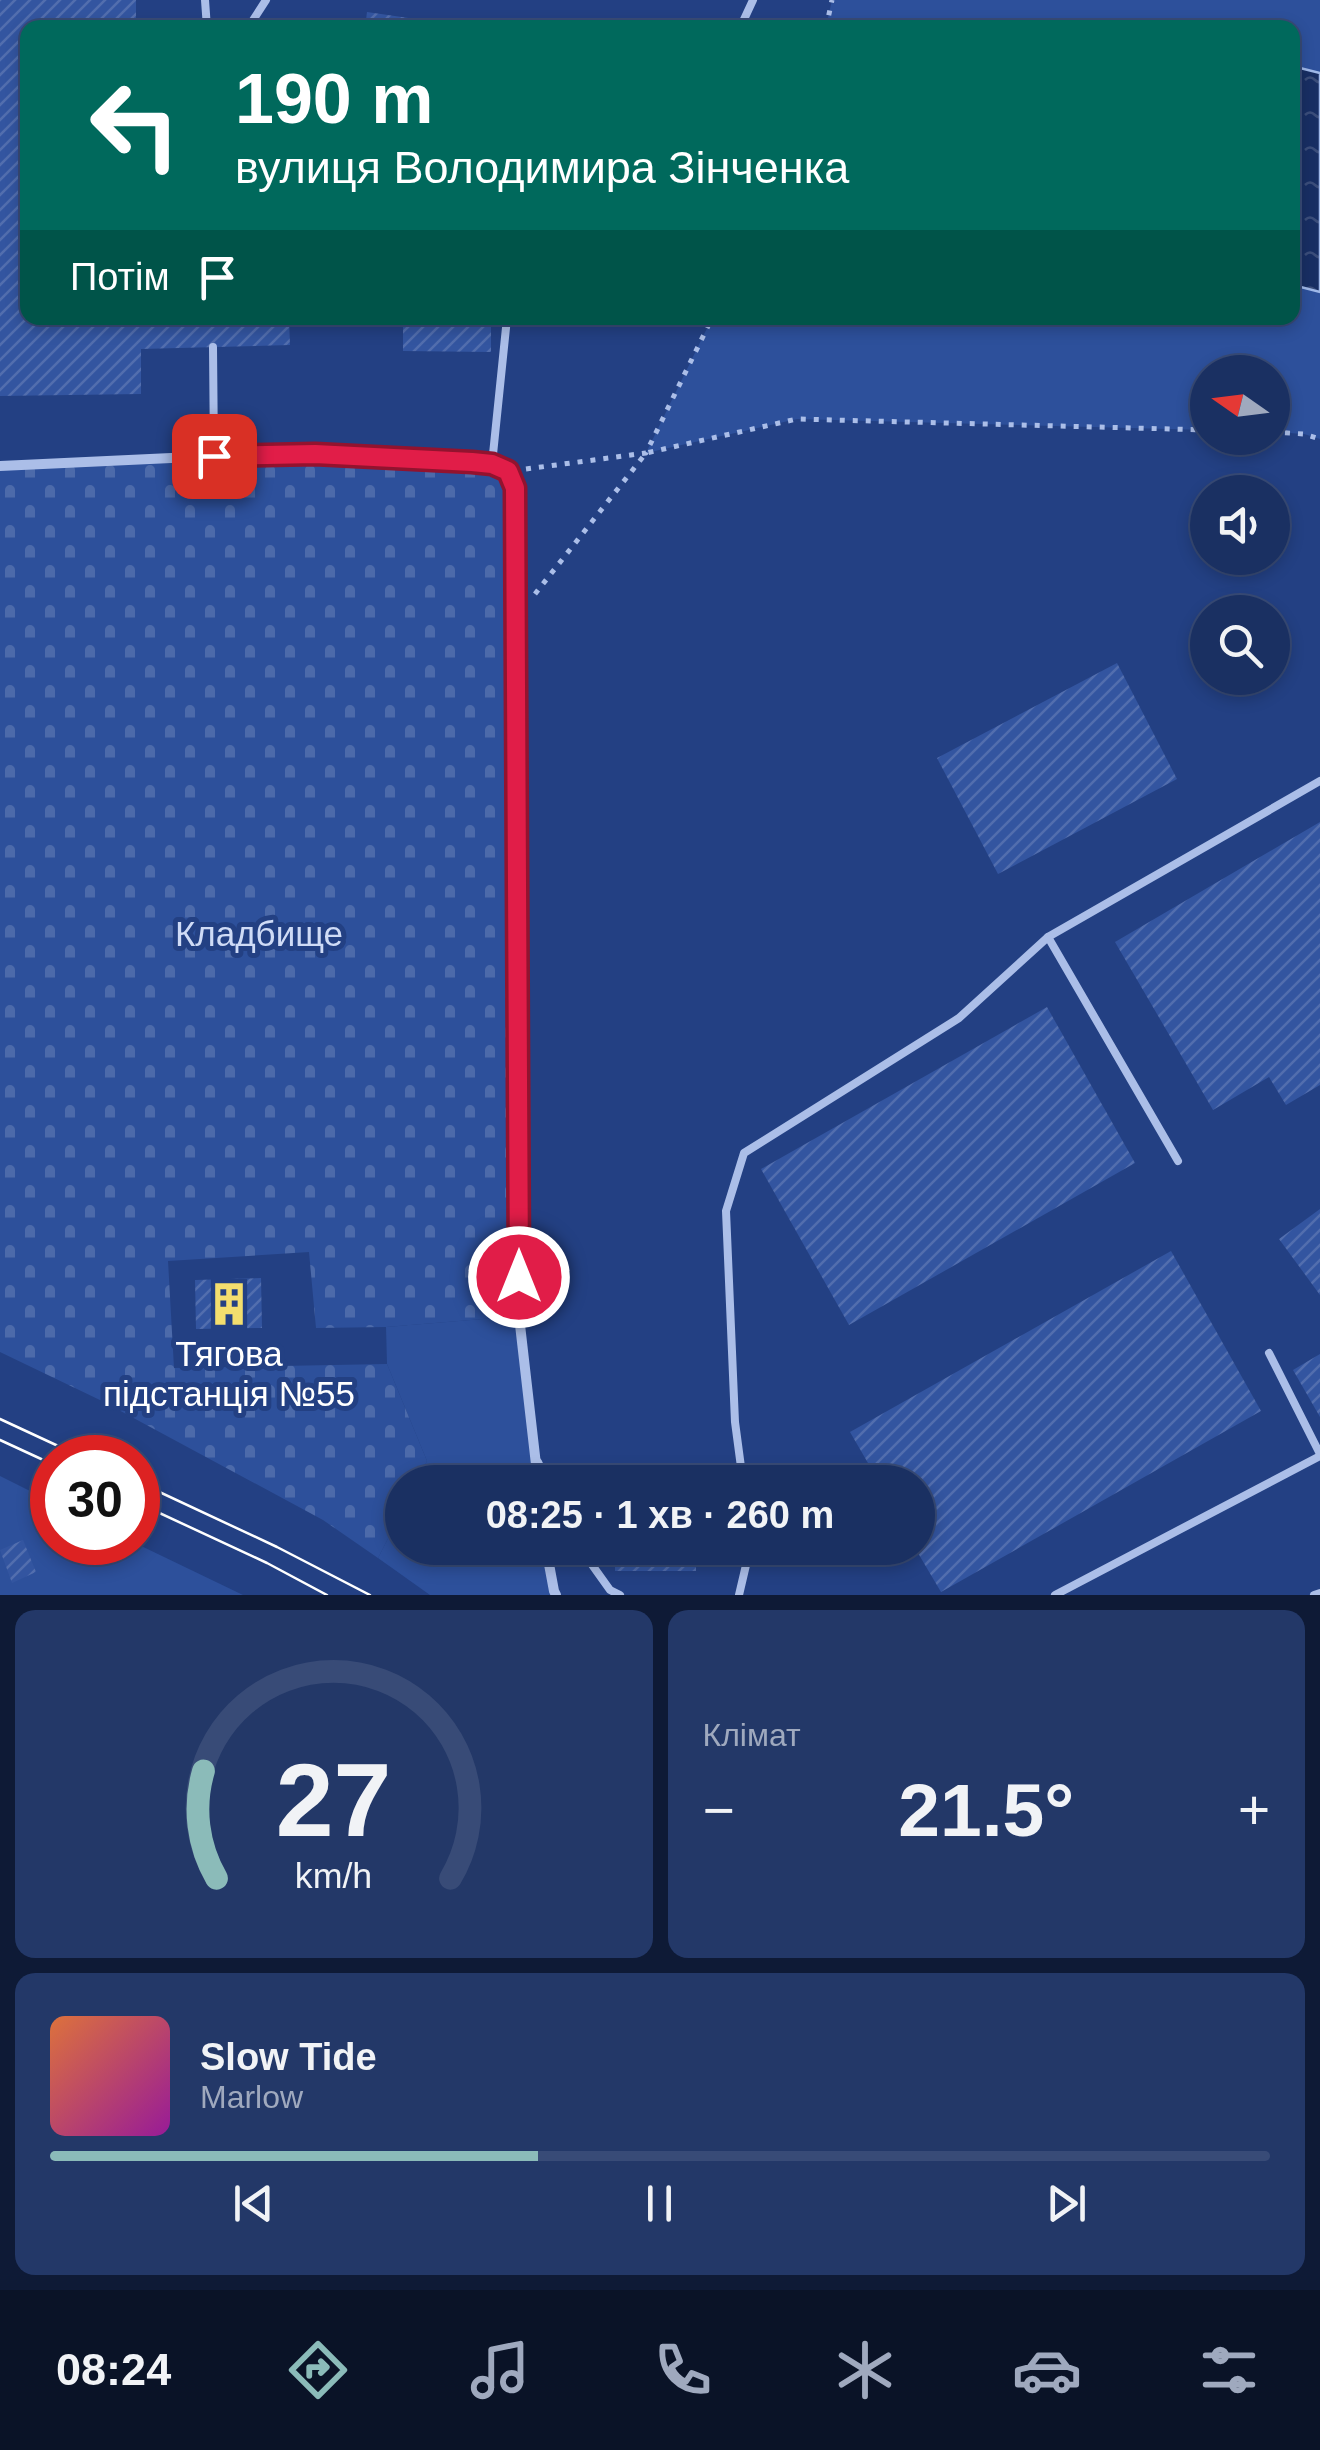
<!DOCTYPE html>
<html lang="uk">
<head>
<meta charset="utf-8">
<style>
	body { margin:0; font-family:Helvetica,sans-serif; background:#233868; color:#f1f3f6; height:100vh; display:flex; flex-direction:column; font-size:38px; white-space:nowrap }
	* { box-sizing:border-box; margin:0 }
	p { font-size:32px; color:#9fa9be }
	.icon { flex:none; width:55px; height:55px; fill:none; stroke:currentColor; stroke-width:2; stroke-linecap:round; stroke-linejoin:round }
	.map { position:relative; height:1595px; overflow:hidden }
	.sheet { display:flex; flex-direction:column; gap:15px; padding:15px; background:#0e1a36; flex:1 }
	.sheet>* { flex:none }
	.banner { position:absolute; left:20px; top:20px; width:1280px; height:305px; border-radius:20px; box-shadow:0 5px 15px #0003,0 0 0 2px #384b77; background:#00695c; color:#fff; overflow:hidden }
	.needle { width:65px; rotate:284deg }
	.buttons { position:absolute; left:1190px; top:355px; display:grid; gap:20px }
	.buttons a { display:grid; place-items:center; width:100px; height:100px; border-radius:50%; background:#1a3062; box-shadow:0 5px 15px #0003,0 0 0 2px #384b77; font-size:50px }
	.speed { position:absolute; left:30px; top:1435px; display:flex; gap:20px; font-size:50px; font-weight:700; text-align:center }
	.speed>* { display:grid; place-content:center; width:130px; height:130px; border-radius:50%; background:#1a3062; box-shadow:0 5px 15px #0003,0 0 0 2px #384b77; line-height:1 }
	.speed .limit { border:15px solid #d22; background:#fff; color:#111 }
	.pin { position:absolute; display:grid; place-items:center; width:85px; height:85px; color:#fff; margin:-42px; border-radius:20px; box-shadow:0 5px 15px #0006 }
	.me { position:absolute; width:110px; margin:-55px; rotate:0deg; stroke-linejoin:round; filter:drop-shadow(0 0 8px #0008) }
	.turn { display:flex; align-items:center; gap:35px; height:210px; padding:0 50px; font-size:45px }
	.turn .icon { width:130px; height:130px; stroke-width:2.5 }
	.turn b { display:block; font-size:70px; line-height:85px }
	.then { display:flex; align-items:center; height:95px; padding:0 50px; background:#0003; gap:20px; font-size:38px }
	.big { font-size:75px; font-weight:700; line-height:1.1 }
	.sheet .card { flex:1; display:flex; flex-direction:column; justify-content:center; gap:15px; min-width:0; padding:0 35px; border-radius:20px; background:#233868 }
	.sheet .dial { align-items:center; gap:0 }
	.dial svg { height:260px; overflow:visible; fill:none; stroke:#384b77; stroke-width:7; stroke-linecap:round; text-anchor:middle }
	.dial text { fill:#f1f3f6; stroke:none }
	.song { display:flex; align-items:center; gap:30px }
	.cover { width:120px; height:120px; border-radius:15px; background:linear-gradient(135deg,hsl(20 70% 55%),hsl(300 70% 35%)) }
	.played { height:10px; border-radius:5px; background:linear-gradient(90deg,#8bbbb9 40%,#384b77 40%) }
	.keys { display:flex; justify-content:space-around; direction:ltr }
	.heat { display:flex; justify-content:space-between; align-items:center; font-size:55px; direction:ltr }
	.sheet .tiles { flex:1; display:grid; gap:15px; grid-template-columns:1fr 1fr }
	.card:last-child { grid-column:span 2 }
	.trip { position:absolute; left:385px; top:1465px; width:550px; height:100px; border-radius:50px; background:#1a3062; box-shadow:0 5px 15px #0003,0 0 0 2px #384b77; font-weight:700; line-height:100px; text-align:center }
	.tab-bar { display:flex; height:160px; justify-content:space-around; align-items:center; background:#0a1327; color:#9fa9be }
	.tab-bar .icon { width:70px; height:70px }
	.tab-bar .current { color:#8bbbb9 }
	.tab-bar b { font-size:45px; color:#f1f3f6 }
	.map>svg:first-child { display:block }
</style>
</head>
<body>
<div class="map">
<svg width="1320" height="1595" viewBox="0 0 1320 1595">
	<defs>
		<pattern id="cemetery-stones" width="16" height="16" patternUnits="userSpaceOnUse" patternTransform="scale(2.5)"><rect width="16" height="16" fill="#2d509b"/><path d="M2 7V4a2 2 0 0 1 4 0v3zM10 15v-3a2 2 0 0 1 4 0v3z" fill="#4c6aaa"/></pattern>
		<pattern id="water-ripples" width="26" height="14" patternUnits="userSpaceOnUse" patternTransform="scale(2.5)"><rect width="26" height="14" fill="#182e63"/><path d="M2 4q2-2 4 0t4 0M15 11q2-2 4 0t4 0" fill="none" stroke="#3b4d7a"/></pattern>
		<pattern id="building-hatch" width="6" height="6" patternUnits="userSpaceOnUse" patternTransform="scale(2.5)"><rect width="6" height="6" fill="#3355a0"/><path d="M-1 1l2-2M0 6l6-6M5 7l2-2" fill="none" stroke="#526eae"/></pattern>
	</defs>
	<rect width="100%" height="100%" fill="#234083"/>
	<g fill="#2d509b">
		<polygon points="832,0 1320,0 1320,439 1304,434 1273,432 1272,372 1208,372 1207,430 797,419 646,453 712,318 1292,318 1292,28 826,27"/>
		<polygon points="519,1316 538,1482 416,1482 427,1461 387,1364 386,1327"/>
		<polygon points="0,1476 52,1502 52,1542 135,1543 243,1595 0,1595"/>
		<polygon points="402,1511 402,1548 546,1548 556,1595 430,1595 378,1558"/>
	</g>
	<polygon fill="url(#cemetery-stones)" points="214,456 472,462 508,471 517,616 519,1316 386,1327 316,1328 309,1252 168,1261 174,1368 387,1364 427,1461 416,1482 402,1482 402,1511 378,1558 323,1520 102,1401 0,1352 0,466"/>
	<polygon fill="url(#water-ripples)" stroke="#9fb8e9" stroke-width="2.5" points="1292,66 1320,73 1320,292 1293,285"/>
	<g fill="url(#building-hatch)">
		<polygon points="0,0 136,0 136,28 28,28 28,318 289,318 290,345 141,349 141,394 0,396"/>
		<polygon points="367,12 457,25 457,28 365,28"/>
		<polygon points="403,318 491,318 491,352 403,351"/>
		<polygon points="1117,663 1177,779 998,874 937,758"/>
		<polygon points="1320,822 1320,1085 1286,1105 1269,1077 1213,1110 1115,942"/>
		<polygon points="1047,1007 1135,1163 849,1325 761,1169"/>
		<polygon points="1320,1209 1320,1295 1279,1239"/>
		<polygon points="1171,1251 1261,1411 941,1592 915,1548 918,1548 918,1482 879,1482 850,1432"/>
		<polygon points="261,1278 262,1328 196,1329 195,1280"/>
		<polygon points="1320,1354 1320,1417 1293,1370"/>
		<polygon points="23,1540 36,1572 12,1583 0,1550"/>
		<rect x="615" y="1548" width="81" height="23"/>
	</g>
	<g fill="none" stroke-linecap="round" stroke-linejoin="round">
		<g stroke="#abbee8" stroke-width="5" stroke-dasharray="5 8" stroke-linecap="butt">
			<polyline points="826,28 832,0"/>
			<polyline points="1272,432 1304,434 1320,439"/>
			<polyline points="526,469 646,453 712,318"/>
			<polyline points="535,594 646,453 797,419 1208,430"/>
		</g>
		<g stroke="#abbee8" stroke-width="8">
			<polyline points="205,0 207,28"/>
			<polyline points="248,28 266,0"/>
			<polyline points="740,28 753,0"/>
			<polyline points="213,347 214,456"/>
			<polyline points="492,464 507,318"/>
			<polyline points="1048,937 1178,1161"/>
			<polyline points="1269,1353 1320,1454"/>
			<polyline points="538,1462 547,1482"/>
			<polyline points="743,1482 735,1422 726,1211 744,1153 959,1018 1048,937 1320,781"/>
			<polyline points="580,1548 610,1590 620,1595"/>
			<polyline points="739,1595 750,1548"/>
			<polyline points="1055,1595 1320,1456"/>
			<polyline points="1314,1595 1320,1593"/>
		</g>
		<g stroke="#abbee8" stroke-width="10">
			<polyline points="0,466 214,456 315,454 472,462 492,464 508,471 515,488 519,1316 538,1482"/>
			<polyline points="546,1548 554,1591 556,1595"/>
		</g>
		<g stroke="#fff" stroke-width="2.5">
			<polyline points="0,1419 84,1458"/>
			<polyline points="0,1440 52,1464"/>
			<polyline points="138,1482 277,1547 370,1595"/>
			<polyline points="138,1503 267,1563 327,1595"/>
		</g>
	</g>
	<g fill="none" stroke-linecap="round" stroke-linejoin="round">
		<g stroke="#92132f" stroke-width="25">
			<polyline id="route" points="214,456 315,454 472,462 492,464 508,471 515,488 519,1277"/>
		</g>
		<use href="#route" stroke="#e11d48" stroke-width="18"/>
	</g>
	<defs>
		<g id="building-bare" transform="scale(3.45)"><path d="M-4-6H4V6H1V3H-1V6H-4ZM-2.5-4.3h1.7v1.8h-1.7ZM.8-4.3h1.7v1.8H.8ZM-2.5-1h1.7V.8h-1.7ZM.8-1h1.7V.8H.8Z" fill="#f3de6e" stroke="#234083" stroke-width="2.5" paint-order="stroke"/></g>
	</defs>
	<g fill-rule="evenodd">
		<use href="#building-bare" x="229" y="1304"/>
	</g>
	<g text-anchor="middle" stroke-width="10" stroke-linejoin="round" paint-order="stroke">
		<g font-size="35" fill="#cfdbf6" stroke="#234083">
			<text x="259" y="946">Кладбище</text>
		</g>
		<g font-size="35" fill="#fff" stroke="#234083">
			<text x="229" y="1366">Тягова<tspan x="229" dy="40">підстанція №55</tspan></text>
		</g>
	</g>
</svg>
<div class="buttons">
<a><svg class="needle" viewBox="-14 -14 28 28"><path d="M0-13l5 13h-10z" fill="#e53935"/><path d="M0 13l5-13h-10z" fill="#9fa9be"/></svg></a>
<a><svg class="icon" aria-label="sound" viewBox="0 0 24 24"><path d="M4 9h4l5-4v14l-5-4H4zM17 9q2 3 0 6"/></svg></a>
<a><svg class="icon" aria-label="search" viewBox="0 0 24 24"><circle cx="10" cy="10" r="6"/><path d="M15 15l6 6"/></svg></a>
</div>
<div class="speed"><div class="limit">30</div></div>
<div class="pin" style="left:214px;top:456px;background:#d93025"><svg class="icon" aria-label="arrive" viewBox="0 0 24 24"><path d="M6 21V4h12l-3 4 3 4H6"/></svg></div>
<svg class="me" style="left:519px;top:1277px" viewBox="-20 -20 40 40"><circle r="17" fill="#e11d48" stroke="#fff" stroke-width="3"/><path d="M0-11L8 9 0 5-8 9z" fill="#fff"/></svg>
<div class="trip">08:25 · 1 хв · 260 m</div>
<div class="banner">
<div class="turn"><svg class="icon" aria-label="left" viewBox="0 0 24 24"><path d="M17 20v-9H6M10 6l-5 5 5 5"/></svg><div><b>190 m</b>вулиця Володимира Зінченка</div></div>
<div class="then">Потім<svg class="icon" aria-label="arrive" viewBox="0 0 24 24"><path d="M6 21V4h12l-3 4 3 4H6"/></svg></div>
</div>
</div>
<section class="sheet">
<div class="tiles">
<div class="card dial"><svg viewBox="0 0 100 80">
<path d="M14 69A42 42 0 1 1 86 69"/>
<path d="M14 69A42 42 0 0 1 10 36" stroke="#8bbbb9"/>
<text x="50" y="56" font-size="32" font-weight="700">27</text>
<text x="50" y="72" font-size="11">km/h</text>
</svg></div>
<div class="card"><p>Клімат</p>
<div class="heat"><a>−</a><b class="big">21.5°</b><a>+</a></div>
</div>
<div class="card">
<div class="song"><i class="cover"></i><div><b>Slow Tide</b><p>Marlow</p></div></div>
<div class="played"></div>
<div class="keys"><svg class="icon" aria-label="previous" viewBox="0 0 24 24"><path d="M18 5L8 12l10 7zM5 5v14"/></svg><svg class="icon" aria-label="pause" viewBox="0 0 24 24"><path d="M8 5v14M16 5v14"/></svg><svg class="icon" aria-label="next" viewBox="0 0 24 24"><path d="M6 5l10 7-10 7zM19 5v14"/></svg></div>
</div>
</div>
</section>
<nav class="tab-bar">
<b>08:24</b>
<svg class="icon current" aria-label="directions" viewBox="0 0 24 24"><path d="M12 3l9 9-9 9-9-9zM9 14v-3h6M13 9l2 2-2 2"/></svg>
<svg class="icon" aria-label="music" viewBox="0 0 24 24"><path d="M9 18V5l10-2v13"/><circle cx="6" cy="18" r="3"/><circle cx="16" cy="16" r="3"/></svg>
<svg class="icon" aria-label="phone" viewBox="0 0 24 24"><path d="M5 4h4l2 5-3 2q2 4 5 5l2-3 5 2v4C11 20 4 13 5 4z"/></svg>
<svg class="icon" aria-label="climate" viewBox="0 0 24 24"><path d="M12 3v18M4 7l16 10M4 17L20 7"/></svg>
<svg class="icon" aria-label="car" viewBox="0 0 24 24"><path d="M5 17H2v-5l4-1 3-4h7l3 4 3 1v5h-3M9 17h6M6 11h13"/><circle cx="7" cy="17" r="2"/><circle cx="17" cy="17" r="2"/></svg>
<svg class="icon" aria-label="filters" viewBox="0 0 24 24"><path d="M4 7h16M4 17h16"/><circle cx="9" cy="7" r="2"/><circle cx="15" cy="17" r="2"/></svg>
</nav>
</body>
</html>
